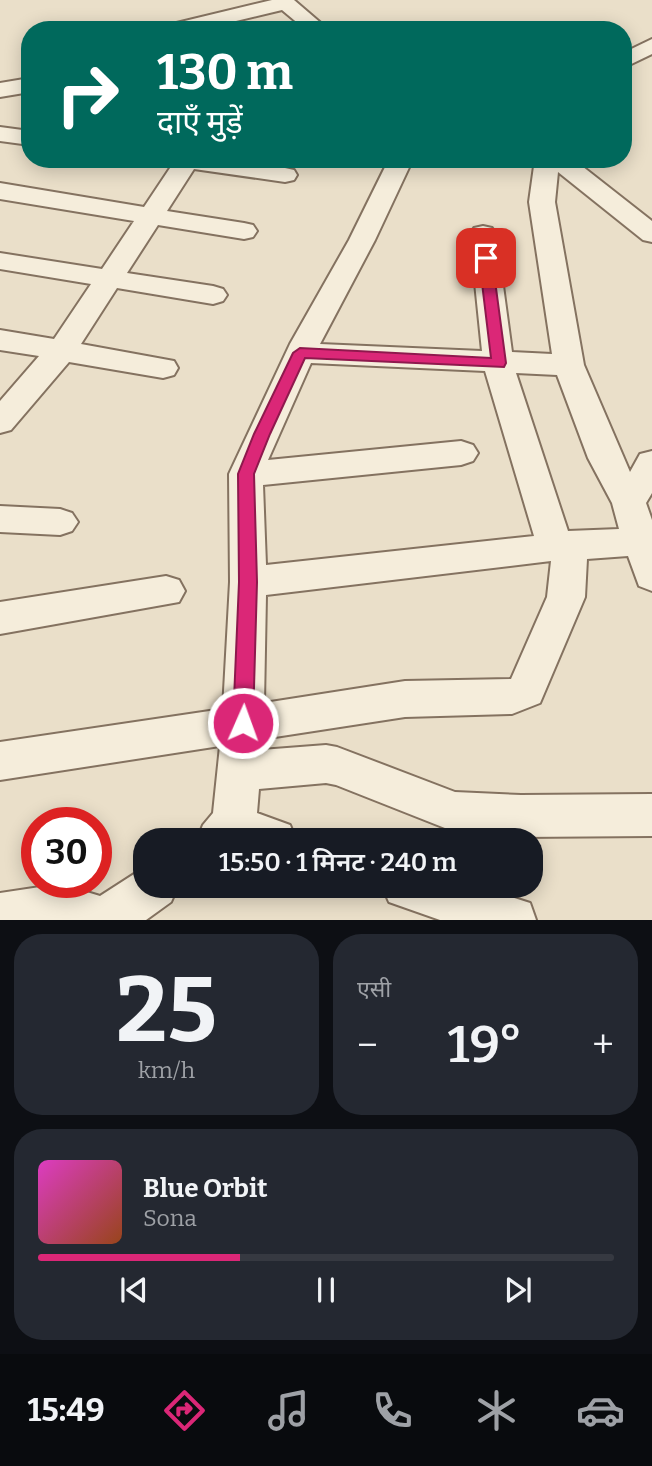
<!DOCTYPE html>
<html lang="hi">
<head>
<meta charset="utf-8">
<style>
	body { margin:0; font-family:Bitter,"Noto Sans Devanagari",serif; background:#242831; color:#f1f3f6; height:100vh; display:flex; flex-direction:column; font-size:26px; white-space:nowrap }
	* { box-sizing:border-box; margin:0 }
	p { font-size:23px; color:#9ea1a6 }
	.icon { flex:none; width:38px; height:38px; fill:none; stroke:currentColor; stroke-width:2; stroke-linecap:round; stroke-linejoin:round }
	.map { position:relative; height:920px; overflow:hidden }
	.details { display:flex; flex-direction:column; gap:14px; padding:14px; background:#0d0f14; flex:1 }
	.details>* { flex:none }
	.banner { position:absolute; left:21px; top:21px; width:611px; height:147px; border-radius:28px; box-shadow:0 4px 18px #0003; background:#00695c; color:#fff; overflow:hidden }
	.speed { position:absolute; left:21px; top:807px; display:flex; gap:14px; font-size:35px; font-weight:700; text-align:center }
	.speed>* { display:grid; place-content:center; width:91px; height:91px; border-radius:50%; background:#171b24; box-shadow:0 4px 18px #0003; line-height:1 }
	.speed .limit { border:10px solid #d22; background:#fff; color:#111 }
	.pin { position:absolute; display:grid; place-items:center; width:60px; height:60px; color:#fff; margin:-30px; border-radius:14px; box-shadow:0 4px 10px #0006 }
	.me { position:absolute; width:77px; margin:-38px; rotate:2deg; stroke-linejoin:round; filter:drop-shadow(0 0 5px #0008) }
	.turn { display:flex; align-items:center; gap:24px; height:147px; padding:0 21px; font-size:32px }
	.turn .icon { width:91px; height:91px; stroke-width:2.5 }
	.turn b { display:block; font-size:49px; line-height:60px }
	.big { font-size:52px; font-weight:600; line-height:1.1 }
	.details .tile { flex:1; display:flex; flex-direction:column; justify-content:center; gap:10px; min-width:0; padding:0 24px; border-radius:28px; background:#242831 }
	.details .dial { align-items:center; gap:0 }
	.dial b { font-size:91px; line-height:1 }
	.song { display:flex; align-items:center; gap:21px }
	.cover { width:84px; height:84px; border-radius:10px; background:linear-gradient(135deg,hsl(310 70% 55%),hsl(20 70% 35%)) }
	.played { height:7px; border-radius:4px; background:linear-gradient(90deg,#db2777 35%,#363941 35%) }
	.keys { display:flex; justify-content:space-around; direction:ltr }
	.heat { display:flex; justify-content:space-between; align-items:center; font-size:38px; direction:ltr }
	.details .tiles { flex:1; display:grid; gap:14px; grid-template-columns:1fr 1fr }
	.tile:last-child { grid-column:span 2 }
	.trip { position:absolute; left:133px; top:828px; width:410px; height:70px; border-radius:28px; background:#171b24; box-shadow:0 4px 18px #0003; font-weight:600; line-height:70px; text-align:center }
	.tab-bar { display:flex; height:112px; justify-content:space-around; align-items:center; background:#090b0e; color:#9ea1a6 }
	.tab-bar .icon { width:49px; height:49px }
	.tab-bar .current { color:#db2777 }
	.tab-bar b { font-size:32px; color:#f1f3f6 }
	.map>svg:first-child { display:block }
</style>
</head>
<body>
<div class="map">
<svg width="652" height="920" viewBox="0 0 652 920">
	<rect width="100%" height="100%" fill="#eadfc9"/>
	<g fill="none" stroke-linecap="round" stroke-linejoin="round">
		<g stroke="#847260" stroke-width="4">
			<g id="minor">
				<polygon points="272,0 294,0 329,30 306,30 282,10 198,30 161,30 164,26"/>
				<polygon points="652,39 652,54 623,68 623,53"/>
				<polygon points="30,78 30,92 0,97 0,83"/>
				<polygon points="0,127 30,131 30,145 0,141"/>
				<polygon points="165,159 229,159 285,168 294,170 297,175 294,180 285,182 194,169 167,211 244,223 253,225 257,231 253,237 244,239 158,225 127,273 213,286 223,289 227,295 223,301 213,304 117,288 81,344 174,361 178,368 174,375 163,378 69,362 11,430 0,433 0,401 39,356 0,350 0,330 54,339 91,284 0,269 0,253 102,269 134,221 0,199 0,183 144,207 172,165"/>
				<path d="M389 159H413L375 240 320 344 482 351 470 234 474 228 483 226 492 228 496 234 512 352 552 354 529 202 535 159H573L652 221V242L643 240 558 172 555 202 584 365 630 472 640 454 652 451V493L646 503 652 520V591L639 586 628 556 587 559 585 597 540 703 512 714 405 717 262 739 261 750 326 745 337 747 455 792 521 795 652 794V836L521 837 455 832 336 785 326 783 259 789 257 813 290 825 296 840H197L203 825 213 813 220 746 0 780V742L223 709 230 582 229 474 290 344 349 240ZM311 363 485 371 534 536 266 565 263 485 461 465 473 461 478 453 473 445 461 441 268 460ZM516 373 557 375 588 458 612 503 619 529 568 531ZM551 561 547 597 511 679 405 681 264 703 266 595Z"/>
				<polygon points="0,506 60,509 72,513 78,522 72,531 60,535 0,532"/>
				<polygon points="166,576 179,580 185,591 179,602 0,634 0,602"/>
				<polygon points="145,867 145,886 178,886 171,902 146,920 0,920 0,893 60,884 100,896"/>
				<polygon points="382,886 477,886 530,903 536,920 440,920 389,902"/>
			</g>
		</g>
		<use href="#minor" fill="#f5eddb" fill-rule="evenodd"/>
	</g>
	<polygon fill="#db2777" stroke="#8e194d" stroke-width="2" points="486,254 492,258 506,363 504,367 305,358 270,434 254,474 257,582 253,723 250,729 243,732 236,729 233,723 239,582 238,474 254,434 293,353 300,348 491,358 479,258"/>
</svg>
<div class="speed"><div class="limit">30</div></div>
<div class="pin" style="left:486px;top:258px;background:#d93025"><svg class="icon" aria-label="arrive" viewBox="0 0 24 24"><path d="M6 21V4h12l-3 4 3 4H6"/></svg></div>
<svg class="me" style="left:243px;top:723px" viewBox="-20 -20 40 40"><circle r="17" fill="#db2777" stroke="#fff" stroke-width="3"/><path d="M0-11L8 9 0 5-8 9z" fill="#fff"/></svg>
<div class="trip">15:50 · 1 मिनट · 240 m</div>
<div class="banner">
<div class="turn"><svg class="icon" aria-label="right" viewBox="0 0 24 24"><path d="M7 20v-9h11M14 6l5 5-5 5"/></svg><div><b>130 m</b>दाएँ मुड़ें</div></div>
</div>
</div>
<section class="details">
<div class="tiles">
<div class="tile dial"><b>25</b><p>km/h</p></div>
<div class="tile"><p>एसी</p>
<div class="heat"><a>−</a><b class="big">19°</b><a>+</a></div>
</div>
<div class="tile">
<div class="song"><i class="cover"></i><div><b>Blue Orbit</b><p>Sona</p></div></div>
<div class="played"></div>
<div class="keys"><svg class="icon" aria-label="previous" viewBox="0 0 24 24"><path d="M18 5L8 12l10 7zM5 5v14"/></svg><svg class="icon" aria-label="pause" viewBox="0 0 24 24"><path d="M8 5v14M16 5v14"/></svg><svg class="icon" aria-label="next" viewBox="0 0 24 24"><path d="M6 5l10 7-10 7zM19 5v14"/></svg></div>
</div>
</div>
</section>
<nav class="tab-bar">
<b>15:49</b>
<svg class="icon current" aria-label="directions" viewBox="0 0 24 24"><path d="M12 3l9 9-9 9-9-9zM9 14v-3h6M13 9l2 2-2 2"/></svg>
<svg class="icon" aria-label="music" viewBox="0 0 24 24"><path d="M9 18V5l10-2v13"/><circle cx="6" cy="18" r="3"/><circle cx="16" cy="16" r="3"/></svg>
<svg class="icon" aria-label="phone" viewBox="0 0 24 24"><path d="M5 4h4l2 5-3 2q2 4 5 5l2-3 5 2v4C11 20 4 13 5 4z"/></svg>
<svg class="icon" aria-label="climate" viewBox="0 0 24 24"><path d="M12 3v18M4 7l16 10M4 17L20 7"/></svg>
<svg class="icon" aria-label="car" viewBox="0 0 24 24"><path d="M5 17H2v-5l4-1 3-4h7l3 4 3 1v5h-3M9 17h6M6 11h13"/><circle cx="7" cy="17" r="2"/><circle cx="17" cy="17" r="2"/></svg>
</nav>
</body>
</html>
